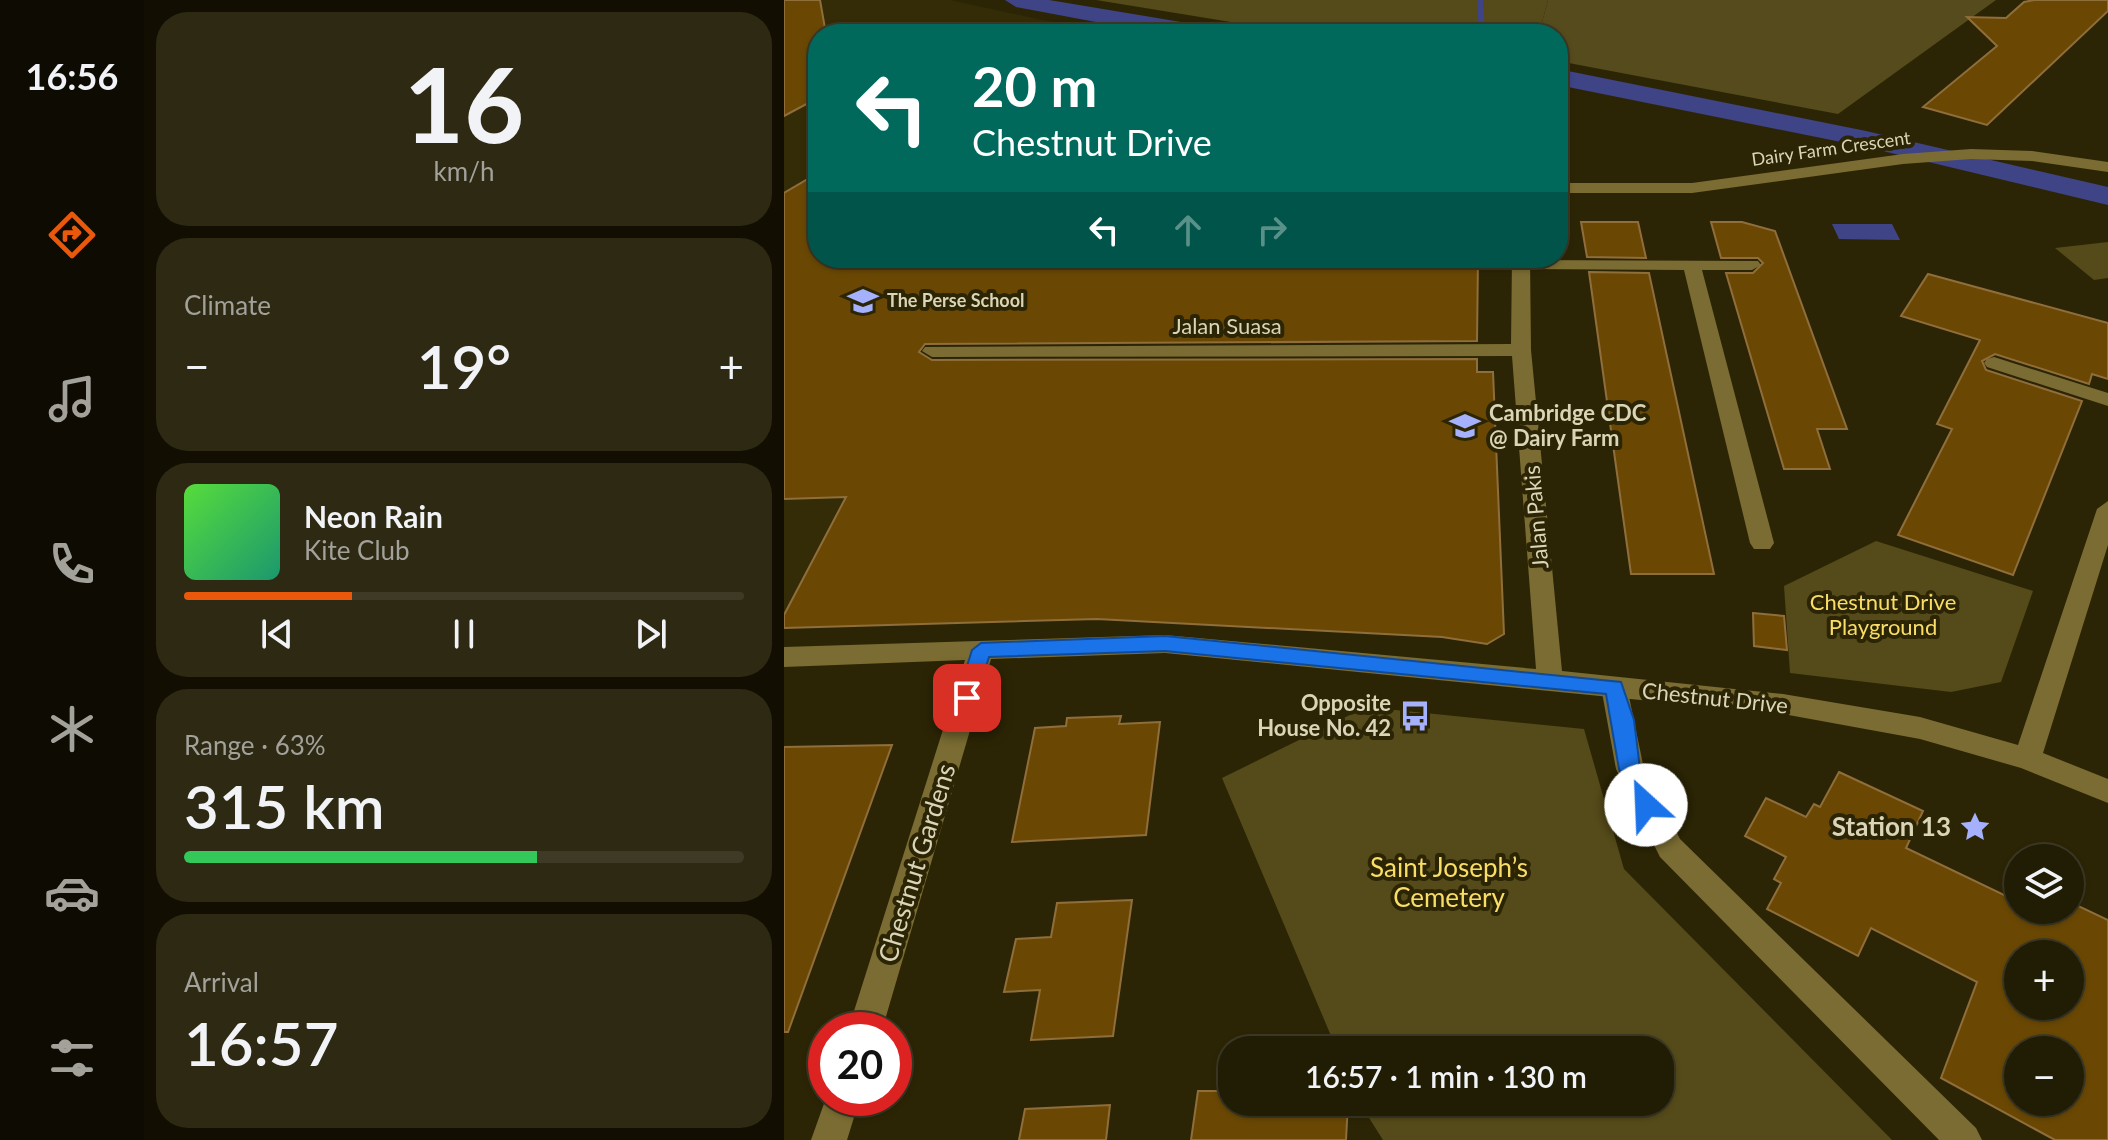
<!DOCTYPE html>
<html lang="en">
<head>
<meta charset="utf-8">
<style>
	body { margin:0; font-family:Lato,sans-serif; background:#2d2913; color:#f1f3f6; height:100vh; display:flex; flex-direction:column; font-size:30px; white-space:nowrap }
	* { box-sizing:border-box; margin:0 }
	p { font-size:26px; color:#a2a19a }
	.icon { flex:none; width:44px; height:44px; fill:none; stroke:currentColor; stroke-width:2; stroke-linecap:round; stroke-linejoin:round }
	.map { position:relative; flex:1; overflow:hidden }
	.drawer { display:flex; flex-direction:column; gap:12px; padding:12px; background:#120f02; width:640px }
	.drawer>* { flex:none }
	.hud { position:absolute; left:24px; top:24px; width:760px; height:244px; border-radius:32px; box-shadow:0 2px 6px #0004,0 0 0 2px #3e3a26; background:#00695c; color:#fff; overflow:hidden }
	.controls { position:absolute; left:1220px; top:844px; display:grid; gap:16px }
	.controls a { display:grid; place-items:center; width:80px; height:80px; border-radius:50%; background:#211c04; box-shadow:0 2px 6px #0004,0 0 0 2px #3e3a26; font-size:40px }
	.speed { position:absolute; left:24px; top:1012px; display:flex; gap:16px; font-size:40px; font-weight:700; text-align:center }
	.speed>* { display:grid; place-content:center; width:104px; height:104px; border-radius:50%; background:#211c04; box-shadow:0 2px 6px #0004,0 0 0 2px #3e3a26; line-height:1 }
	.speed .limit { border:12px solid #d22; background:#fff; color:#111 }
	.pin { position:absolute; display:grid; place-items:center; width:68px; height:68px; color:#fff; margin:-34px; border-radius:16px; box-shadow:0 4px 12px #0006 }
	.me { position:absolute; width:88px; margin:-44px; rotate:335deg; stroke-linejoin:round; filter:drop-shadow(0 0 6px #0008) }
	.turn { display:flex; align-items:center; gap:28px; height:168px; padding:0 32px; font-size:36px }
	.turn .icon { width:104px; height:104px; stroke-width:2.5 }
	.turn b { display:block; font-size:56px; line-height:68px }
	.lanes { display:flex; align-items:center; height:76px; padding:0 32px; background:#0003; justify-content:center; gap:40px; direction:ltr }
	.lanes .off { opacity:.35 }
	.big { font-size:60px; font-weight:600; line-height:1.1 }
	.drawer .card { flex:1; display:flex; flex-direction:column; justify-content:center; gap:12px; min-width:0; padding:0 28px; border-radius:32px; background:#2d2913 }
	.drawer .dial { align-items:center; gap:0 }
	.dial b { font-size:104px; line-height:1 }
	.song { display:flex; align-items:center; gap:24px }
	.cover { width:96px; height:96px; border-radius:12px; background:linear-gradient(135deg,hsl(110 70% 55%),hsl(160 70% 35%)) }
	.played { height:8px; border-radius:4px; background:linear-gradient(90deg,#ea580c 30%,#3e3a26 30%) }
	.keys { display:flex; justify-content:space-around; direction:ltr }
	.heat { display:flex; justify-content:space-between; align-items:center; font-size:44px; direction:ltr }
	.charge { height:12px; border-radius:6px; background:linear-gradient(90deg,#34c759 63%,#3e3a26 0) }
	.trip { position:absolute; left:434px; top:1036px; width:456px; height:80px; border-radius:32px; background:#211c04; box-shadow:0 2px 6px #0004,0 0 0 2px #3e3a26; font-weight:600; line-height:80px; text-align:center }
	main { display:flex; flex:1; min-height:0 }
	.menu { display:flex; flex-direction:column; width:144px; justify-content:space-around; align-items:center; background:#0d0b02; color:#a2a19a }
	.menu .icon { width:56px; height:56px }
	.menu .current { color:#ea580c }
	.menu b { font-size:36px; color:#f1f3f6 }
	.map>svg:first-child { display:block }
</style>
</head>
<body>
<main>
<nav class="menu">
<b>16:56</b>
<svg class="icon current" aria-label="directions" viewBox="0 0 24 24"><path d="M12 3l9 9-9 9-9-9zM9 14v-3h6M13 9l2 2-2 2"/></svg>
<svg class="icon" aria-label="music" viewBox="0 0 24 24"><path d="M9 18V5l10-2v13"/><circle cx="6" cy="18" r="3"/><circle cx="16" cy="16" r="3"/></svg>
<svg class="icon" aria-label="phone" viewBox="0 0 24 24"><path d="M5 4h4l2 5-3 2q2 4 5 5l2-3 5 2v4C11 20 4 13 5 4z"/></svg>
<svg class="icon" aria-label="climate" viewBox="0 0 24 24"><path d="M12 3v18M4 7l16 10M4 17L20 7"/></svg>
<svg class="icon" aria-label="car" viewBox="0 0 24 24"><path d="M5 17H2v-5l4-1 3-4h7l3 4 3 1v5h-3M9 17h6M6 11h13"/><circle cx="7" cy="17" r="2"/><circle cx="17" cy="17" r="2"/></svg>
<svg class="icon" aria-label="filters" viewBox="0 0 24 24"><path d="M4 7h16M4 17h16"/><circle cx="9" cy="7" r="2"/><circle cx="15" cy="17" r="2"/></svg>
</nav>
<section class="drawer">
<div class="card dial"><b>16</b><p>km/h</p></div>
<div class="card"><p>Climate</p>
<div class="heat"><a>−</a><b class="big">19°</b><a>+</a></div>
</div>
<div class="card">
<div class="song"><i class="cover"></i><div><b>Neon Rain</b><p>Kite Club</p></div></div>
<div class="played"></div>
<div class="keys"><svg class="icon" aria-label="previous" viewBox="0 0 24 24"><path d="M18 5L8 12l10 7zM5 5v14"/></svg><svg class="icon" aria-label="pause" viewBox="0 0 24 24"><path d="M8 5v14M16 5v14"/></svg><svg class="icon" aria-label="next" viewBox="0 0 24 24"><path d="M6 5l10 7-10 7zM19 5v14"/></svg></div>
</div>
<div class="card"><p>Range · 63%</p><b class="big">315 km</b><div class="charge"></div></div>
<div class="card"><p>Arrival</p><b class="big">16:57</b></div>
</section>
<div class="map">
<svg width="1324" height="1140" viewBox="0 0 1324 1140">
	<rect width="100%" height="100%" fill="#2c2505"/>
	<polygon fill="#342c06" points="0,0 166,0 300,29 297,34 34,34 34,258 64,492 0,615"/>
	<g fill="#554a19">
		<polygon points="312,0 764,0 755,34 521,34"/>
		<polygon points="1324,242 1324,278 1310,280 1271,248"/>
		<polygon points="1092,541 1249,591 1217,682 1167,692 1006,673 1000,586"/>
		<polygon points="582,707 800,729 840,869 1108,1140 599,1140 575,1102 876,1102 876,1050 553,1050 438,778"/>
	</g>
	<polygon fill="#554b1d" points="764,0 1212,0 1054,114 774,61 774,34 755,34"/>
	<polygon fill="#3f4487" points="1048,224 1108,224 1116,240 1055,239"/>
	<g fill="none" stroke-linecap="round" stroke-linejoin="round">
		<polygon fill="#3f4487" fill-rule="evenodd" points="693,0 699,0 701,34 695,34"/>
		<g fill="#3f4487" fill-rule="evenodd">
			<polygon points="221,0 265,0 427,27 439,34 376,34 232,7"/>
			<polygon points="774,69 1082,131 1324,187 1324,205 1082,147 774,85"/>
		</g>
	</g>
	<g fill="#6a4804" stroke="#8f6e3b" stroke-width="2" fill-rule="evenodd">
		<polygon points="0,0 36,0 42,34 34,34 34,98 0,116"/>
		<polygon points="1250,0 1324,0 1324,11 1203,125 1139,107 1213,46 1183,17 1222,18 1240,2"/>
		<polygon points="34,173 34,258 694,258 693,341 141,344 135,352 148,360 693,359 693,372 709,372 720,634 703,644 658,637 313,619 0,628 0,615 62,497 0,499 0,193"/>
		<polygon points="797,222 854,222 862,258 803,257"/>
		<polygon points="927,222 958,222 991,231 1063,429 1033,429 1046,469 1000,469 942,273 969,273 979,263 974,258 937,258"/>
		<polygon points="805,272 865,273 930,574 847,574"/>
		<polygon points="1144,274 1324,323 1324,379 1308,374 1305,384 1211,354 1198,361 1202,370 1298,401 1229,575 1114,535 1168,429 1153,424 1196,340 1117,316"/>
		<polygon points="969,613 1000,616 1003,650 970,646"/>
		<polygon points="337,716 335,724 376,722 362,835 228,842 251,728 282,726 283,718"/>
		<polygon points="108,745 4,1032 0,1032 0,747"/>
		<path d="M1055 772 1139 811 1122 848 1224 897 1234 877V910H1286V902L1324 920V1140H1271L1157 1078 1193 982 1087 928 1074 956 983 909 997 883 990 879 1002 857 961 836 982 798 1022 817 1030 804 1036 807ZM1234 954H1286V1006H1234ZM1234 1050H1286V1102H1234Z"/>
		<polygon points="348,900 329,1036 247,1040 256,990 220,992 232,939 267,937 273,903"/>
		<polygon points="414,1091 448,1091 448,1102 564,1102 562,1140 407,1140"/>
		<polygon points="326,1105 322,1140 235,1140 241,1109"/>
	</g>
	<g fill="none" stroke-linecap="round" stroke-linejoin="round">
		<g fill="#7a6c32" fill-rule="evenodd">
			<polygon points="737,260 974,261 977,265 968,270 918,270 990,543 986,549 970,549 966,543 900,270 731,269 728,265"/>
			<polygon points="830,677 839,680 843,687 860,769 896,839 1192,1128 1198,1140 1155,1140 876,857 832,769 817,687 821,680"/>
		</g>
		<g fill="#7a6c32" fill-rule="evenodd">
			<polygon points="1187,149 1248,151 1324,162 1324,172 1248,161 1187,159 1119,164 908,193 774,193 774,183 908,183 1119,154"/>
			<polygon points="728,258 746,258 747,350 778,671 999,694 1136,717 1234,745 1313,509 1324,501 1324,545 1259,753 1324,779 1324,803 1237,768 1136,739 999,714 381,653 207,659 98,1030 64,1030 181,660 0,667 0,647 381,635 752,669 728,356 148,357 138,351 141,347 727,344"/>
			<polygon points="1210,357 1324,393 1324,406 1203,367 1200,363 1203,359"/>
			<polygon points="42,1098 76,1098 63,1140 27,1140"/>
		</g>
	</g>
	<polygon fill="#1a73e8" stroke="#114b97" stroke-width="2" points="381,636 837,682 850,720 856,769 873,805 870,812 855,812 835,769 822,694 381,651 205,657 190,704 183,706 173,698 188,650 197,643"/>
	<defs>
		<g id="school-bare" transform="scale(2.4)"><path d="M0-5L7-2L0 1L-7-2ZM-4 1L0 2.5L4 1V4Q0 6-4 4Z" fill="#a5b1fc" stroke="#2c2505" stroke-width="2.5" paint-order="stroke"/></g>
		<g id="bus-bare" transform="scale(2.4)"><path d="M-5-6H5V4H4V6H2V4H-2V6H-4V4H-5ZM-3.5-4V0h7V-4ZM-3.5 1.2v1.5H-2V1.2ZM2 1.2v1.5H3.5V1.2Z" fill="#a5b1fc" stroke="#2c2505" stroke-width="2.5" paint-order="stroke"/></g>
		<g id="sight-bare" transform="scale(2.4)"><path d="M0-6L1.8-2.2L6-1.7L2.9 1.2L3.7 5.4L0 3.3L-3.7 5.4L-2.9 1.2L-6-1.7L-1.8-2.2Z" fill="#a5b1fc" stroke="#2c2505" stroke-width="2.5" paint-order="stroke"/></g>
	</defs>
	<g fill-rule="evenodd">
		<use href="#school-bare" x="79" y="301"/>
		<use href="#school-bare" x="681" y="426"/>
		<use href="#bus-bare" x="631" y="716"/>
		<use href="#sight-bare" x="1191" y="827"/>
	</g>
	<g text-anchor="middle" stroke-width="8" stroke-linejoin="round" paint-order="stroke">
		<g font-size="18" fill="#dbd5b7" stroke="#2c2505">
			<text transform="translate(1047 149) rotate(-8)" y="6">Dairy Farm Crescent</text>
		</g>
		<g font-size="18" font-weight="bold" fill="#dbd5b7" stroke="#2c2505" text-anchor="start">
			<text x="103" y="307">The Perse School</text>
		</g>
		<g font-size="22" fill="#dbd5b7" stroke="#2c2505">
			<text x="443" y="334">Jalan Suasa</text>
			<text transform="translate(752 517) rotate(-95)" y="8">Jalan Pakis</text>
			<text transform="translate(931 698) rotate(6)" y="8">Chestnut Drive</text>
		</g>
		<g font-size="22" font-weight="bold" fill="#dbd5b7" stroke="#2c2505" text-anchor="start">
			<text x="705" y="421">Cambridge CDC<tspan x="705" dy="25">@ Dairy Farm</tspan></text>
			<text x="607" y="711" text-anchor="end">Opposite<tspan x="607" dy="25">House No. 42</tspan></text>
		</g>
		<g font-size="22" fill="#f8dd67" stroke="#2c2505">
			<text x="1099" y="610">Chestnut Drive<tspan x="1099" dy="25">Playground</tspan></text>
		</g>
		<g font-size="26" font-weight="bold" fill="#dbd5b7" stroke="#2c2505" text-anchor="end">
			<text x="1167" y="836">Station 13</text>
		</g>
		<g font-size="26" fill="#dbd5b7" stroke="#2c2505">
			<text transform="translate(133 863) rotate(-73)" y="9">Chestnut Gardens</text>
		</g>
		<g font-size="26" fill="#f8dd67" stroke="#2c2505">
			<text x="665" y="877">Saint Joseph’s<tspan x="665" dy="30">Cemetery</tspan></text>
		</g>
	</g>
</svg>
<div class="controls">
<a><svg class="icon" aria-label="layers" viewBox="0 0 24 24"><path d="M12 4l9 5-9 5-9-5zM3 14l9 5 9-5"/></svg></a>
<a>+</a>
<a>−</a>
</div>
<div class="speed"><div class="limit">20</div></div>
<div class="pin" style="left:183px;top:698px;background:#d93025"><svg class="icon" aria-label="arrive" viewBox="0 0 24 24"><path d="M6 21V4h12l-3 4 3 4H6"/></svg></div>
<svg class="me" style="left:862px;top:805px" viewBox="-20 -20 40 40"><circle r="19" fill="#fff"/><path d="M0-13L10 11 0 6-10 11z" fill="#1a73e8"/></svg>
<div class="trip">16:57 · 1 min · 130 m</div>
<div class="hud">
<div class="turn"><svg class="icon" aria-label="left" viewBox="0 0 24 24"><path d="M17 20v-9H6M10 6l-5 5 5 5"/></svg><div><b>20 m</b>Chestnut Drive</div></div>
<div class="lanes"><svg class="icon" aria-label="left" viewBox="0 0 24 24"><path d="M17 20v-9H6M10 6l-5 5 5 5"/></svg><svg class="icon off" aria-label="ahead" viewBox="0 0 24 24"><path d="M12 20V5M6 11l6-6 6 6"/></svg><svg class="icon off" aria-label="right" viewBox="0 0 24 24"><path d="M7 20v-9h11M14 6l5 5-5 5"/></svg></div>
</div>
</div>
</main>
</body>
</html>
